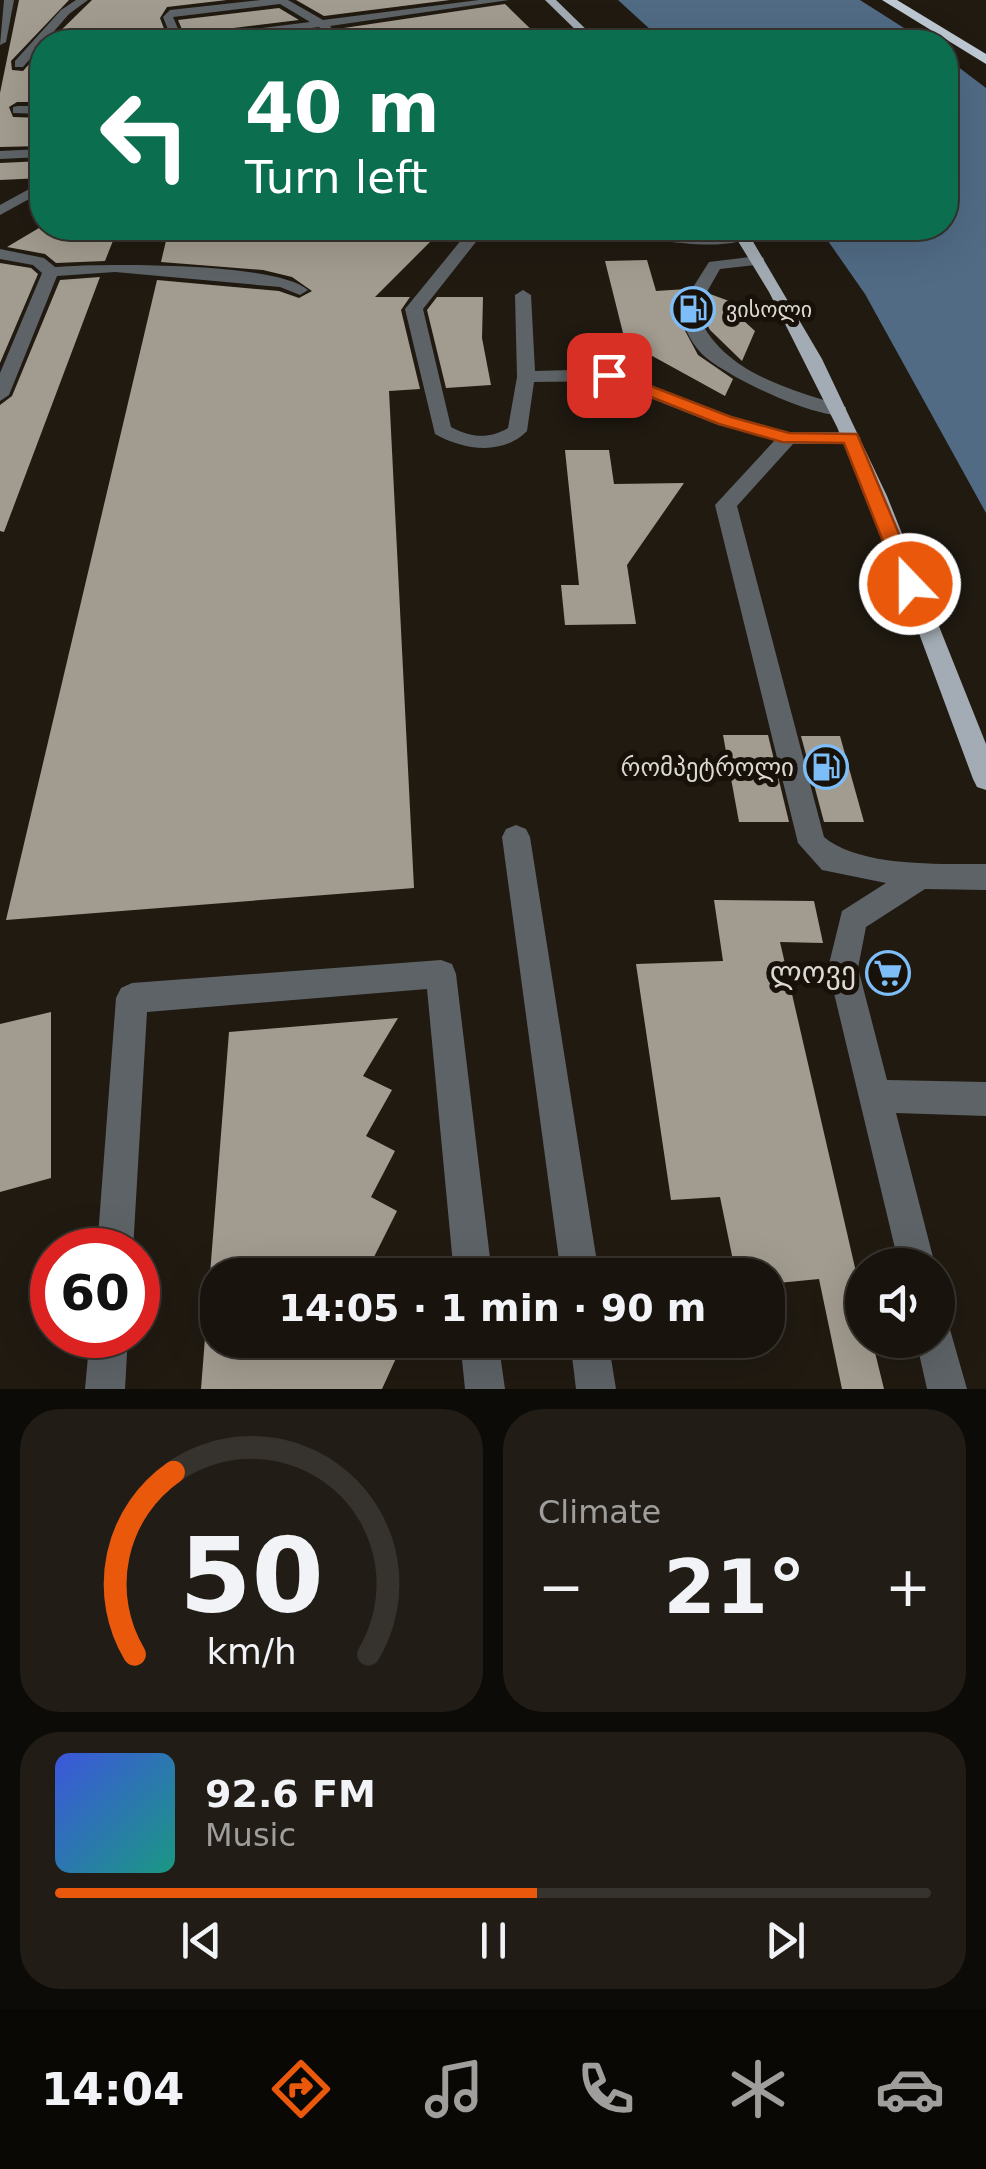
<!DOCTYPE html>
<html lang="en">
<head>
<meta charset="utf-8">
<style>
	body { margin:0; font-family:"DejaVu Sans","Noto Sans Georgian",sans-serif; background:#211d16; color:#f1f3f6; height:100vh; display:flex; flex-direction:column; font-size:38px; white-space:nowrap }
	* { box-sizing:border-box; margin:0 }
	p { font-size:32px; color:#9f9e9d }
	.icon { flex:none; width:55px; height:55px; fill:none; stroke:currentColor; stroke-width:2; stroke-linecap:round; stroke-linejoin:round }
	.map { position:relative; height:1389px; overflow:hidden }
	.sheet { display:flex; flex-direction:column; gap:20px; padding:20px; background:#0d0b07; flex:1 }
	.sheet>* { flex:none }
	.top-card { position:absolute; left:30px; top:30px; width:928px; height:210px; border-radius:40px; box-shadow:0 10px 40px #0002,0 0 0 2px #36332e; background:#0b6e4f; color:#fff; overflow:hidden }
	.controls { position:absolute; left:845px; top:1248px; display:grid; gap:20px }
	.controls a { display:grid; place-items:center; width:110px; height:110px; border-radius:50%; background:#18140d; box-shadow:0 10px 40px #0002,0 0 0 2px #36332e; font-size:50px }
	.speed { position:absolute; left:30px; top:1228px; display:flex; gap:20px; font-size:50px; font-weight:700; text-align:center }
	.speed>* { display:grid; place-content:center; width:130px; height:130px; border-radius:50%; background:#18140d; box-shadow:0 10px 40px #0002,0 0 0 2px #36332e; line-height:1 }
	.speed .limit { border:15px solid #d22; background:#fff; color:#111 }
	.pin { position:absolute; display:grid; place-items:center; width:85px; height:85px; color:#fff; margin:-42px; border-radius:20px; box-shadow:0 5px 15px #0006 }
	.me { position:absolute; width:110px; margin:-55px; rotate:338deg; stroke-linejoin:round; filter:drop-shadow(0 0 8px #0008) }
	.turn { display:flex; align-items:center; gap:35px; height:210px; padding:0 50px; font-size:45px }
	.turn .icon { width:130px; height:130px; stroke-width:2.5 }
	.turn b { display:block; font-size:70px; line-height:85px }
	.big { font-size:75px; font-weight:600; line-height:1.1 }
	.sheet .widget { flex:1; display:flex; flex-direction:column; justify-content:center; gap:15px; min-width:0; padding:0 35px; border-radius:40px; background:#211d16 }
	.sheet .dial { align-items:center; gap:0 }
	.dial svg { height:260px; overflow:visible; fill:none; stroke:#36332e; stroke-width:7; stroke-linecap:round; text-anchor:middle }
	.dial text { fill:#f1f3f6; stroke:none }
	.song { display:flex; align-items:center; gap:30px }
	.cover { width:120px; height:120px; border-radius:15px; background:linear-gradient(135deg,hsl(230 70% 55%),hsl(170 70% 35%)) }
	.played { height:10px; border-radius:5px; background:linear-gradient(90deg,#ea580c 55%,#36332e 55%) }
	.keys { display:flex; justify-content:space-around; direction:ltr }
	.heat { display:flex; justify-content:space-between; align-items:center; font-size:55px; direction:ltr }
	.sheet .tiles { flex:1; display:grid; gap:20px; grid-template-columns:1fr 1fr }
	.widget:last-child { grid-column:span 2 }
	.trip { position:absolute; left:200px; top:1258px; width:585px; height:100px; border-radius:40px; background:#18140d; box-shadow:0 10px 40px #0002,0 0 0 2px #36332e; font-weight:600; line-height:100px; text-align:center }
	.tabs { display:flex; height:160px; justify-content:space-around; align-items:center; background:#0a0805; color:#9f9e9d }
	.tabs .icon { width:70px; height:70px }
	.tabs .active { color:#ea580c }
	.tabs b { font-size:45px; color:#f1f3f6 }
	.map>svg:first-child { display:block }
</style>
</head>
<body>
<div class="map">
<svg width="986" height="1389" viewBox="0 0 986 1389">
	<rect width="100%" height="100%" fill="#201a11"/>
	<g fill="#516b85">
		<polygon points="618,0 860,0 926,42 664,42"/>
		<polygon points="945,57 986,88 986,513 865,294 819,228 945,228"/>
	</g>
	<g fill="#a29b8f">
		<polygon points="19,0 69,0 11,61 12,70 23,71 42,50 42,102 17,102 9,107 13,117 42,118 42,146 0,147 0,93"/>
		<polygon points="92,0 227,0 167,7 160,18 169,42 165,42 165,34 99,42 49,42"/>
		<polygon points="296,0 450,0 324,16"/>
		<polygon points="505,4 544,42 347,42 337,29"/>
		<polygon points="279,8 299,20 184,34 178,20"/>
		<polygon points="317,31 327,42 229,42"/>
		<polygon points="42,161 42,178 0,180 0,163"/>
		<polygon points="39,228 118,228 105,261 56,263 45,254 7,247"/>
		<polygon points="169,228 444,228 375,297 410,297 401,310 420,389 389,391 414,888 6,920 157,280 279,291 299,298 312,291 292,277 263,270 161,262"/>
		<polygon points="647,260 656,291 687,289 675,312 698,355 733,379 725,396 625,341 605,261"/>
		<polygon points="0,263 31,268 38,274 0,363"/>
		<polygon points="100,277 4,532 0,531 0,405 12,396 60,280"/>
		<polygon points="710,294 740,305 744,321 755,331 742,361 710,330 700,311"/>
		<polygon points="437,297 483,297 482,338 491,385 446,388 427,310"/>
		<polygon points="565,450 609,450 614,484 684,483 627,565 636,624 565,625 561,585 579,585"/>
		<polygon points="723,735 768,735 789,822 739,822"/>
		<polygon points="801,736 840,736 864,822 824,822"/>
		<polygon points="714,900 814,901 823,943 780,942 862,1298 862,1340 872,1340 884,1389 842,1389 819,1279 768,1284 768,1275 736,1275 720,1197 671,1200 636,964 723,961"/>
		<polygon points="51,1012 51,1178 0,1192 0,1024"/>
		<polygon points="398,1018 363,1076 392,1090 366,1136 395,1151 371,1197 397,1211 373,1259 402,1275 218,1275 218,1340 369,1340 397,1356 382,1389 201,1389 229,1032"/>
	</g>
	<g fill="none" stroke-linecap="round" stroke-linejoin="round">
		<g fill="#5e6367" fill-rule="evenodd">
			<polygon points="4,0 14,0 6,42 0,45"/>
			<polygon points="76,0 88,0 69,14 23,67 15,67 15,61 61,10"/>
			<path d="M261 0H288L323 20 479 0H509L330 26 343 42H332L319 27 204 42H173L163 17 170 10ZM280 4 310 22 182 38 173 17Z"/>
			<polygon points="18,106 42,106 42,114 13,113 13,107"/>
			<polygon points="42,149 42,157 0,159 0,151"/>
			<polygon points="42,182 42,192 0,215 0,205"/>
			<path d="M471 228H487L423 309 451 427C470 437 488 440 508 428L517 377 515 295 523 290 531 295 535 371 609 369 732 417 789 432H851L861 438 851 444H793L737 506 824 837C859 867 940 864 986 864V890L925 889 866 927 858 968 887 1080 986 1082V1116L896 1113 935 1265H899L828 968 842 911 886 883 822 870 798 843 715 505 775 440 718 425 607 381 534 382 527 431C503 456 463 450 435 434L405 309Z"/>
			<path d="M601 228C636 226 670 235 705 234 720 233 739 228 751 236 724 255 643 237 609 233Z"/>
			<path d="M0 249 44 258 55 267C101 263 277 262 308 290L300 295 280 287 115 272 57 276 9 395 0 401V373L42 273 33 265 0 259Z"/>
			<path d="M758 256 764 258V264L720 269 696 311C721 373 787 388 846 407V415C817 420 722 375 701 353 689 340 685 327 678 311L709 262Z"/>
			<polygon points="516,825 526,829 530,837 599,1275 561,1275 502,837 506,829"/>
			<polygon points="441,960 452,964 456,974 492,1275 454,1275 427,989 147,1012 133,1250 97,1250 116,998 121,988 132,983"/>
			<polygon points="938,1322 949,1326 967,1389 927,1389 916,1340 938,1340"/>
			<polygon points="90,1335 128,1335 125,1389 85,1389"/>
			<polygon points="460,1340 498,1340 505,1389 465,1389"/>
			<polygon points="570,1340 608,1340 616,1389 576,1389"/>
		</g>
		<g fill="#a3acb4" fill-rule="evenodd">
			<polygon points="545,0 556,0 599,42 588,42"/>
			<polygon points="730,228 745,228 822,359 887,496 986,744 986,790 977,787 973,779 894,566 837,427 769,292"/>
		</g>
		<polygon fill="#bec9d3" fill-rule="evenodd" points="882,0 897,0 986,54 986,64"/>
	</g>
	<polygon fill="#ea580c" stroke="#983908" stroke-width="2.5" points="609,370 731,417 789,433 857,434 920,584 917,589 903,589 900,584 844,443 782,442 719,424 603,378 601,375"/>
	<defs>
		<g id="fuel-ring" transform="scale(2.25)"><circle r="9.5" fill="#171109" stroke="#7dbef9" stroke-width="1.5"/><path d="M-5.5-6h7V0h2V4h1.3V-2.5L3-4.5l.8-.8L6-3V5H2.5V1h-1V6h-7ZM-4.2-4.7v3.2H.2V-4.7Z" fill="#7dbef9"/></g>
		<g id="supermarket-ring" transform="scale(2.25)"><circle r="9.5" fill="#171109" stroke="#7dbef9" stroke-width="1.5"/><path d="M-6-5.5h2.5l.6 2H6L4.5 2H-2.5L-4.4-4H-6ZM-1.5 3.2a1.3 1.3 0 1 0 .1 0ZM3 3.2a1.3 1.3 0 1 0 .1 0Z" fill="#7dbef9"/></g>
	</defs>
	<g fill-rule="evenodd">
		<use href="#fuel-ring" x="693" y="309"/>
		<use href="#fuel-ring" x="826" y="767"/>
		<use href="#supermarket-ring" x="888" y="973"/>
	</g>
	<g text-anchor="middle" stroke-width="10" stroke-linejoin="round" paint-order="stroke">
		<g font-size="22" fill="#dcd8d2" stroke="#171109" text-anchor="start">
			<text x="726" y="317">ვისოლი</text>
		</g>
		<g font-size="25" fill="#dcd8d2" stroke="#171109" text-anchor="end">
			<text x="794" y="776">რომპეტროლი</text>
		</g>
		<g font-size="30" fill="#dcd8d2" stroke="#171109" text-anchor="end">
			<text x="856" y="983">ლოვე</text>
		</g>
	</g>
</svg>
<div class="controls">
<a><svg class="icon" aria-label="sound" viewBox="0 0 24 24"><path d="M4 9h4l5-4v14l-5-4H4zM17 9q2 3 0 6"/></svg></a>
</div>
<div class="speed"><div class="limit">60</div></div>
<div class="pin" style="left:609px;top:375px;background:#d93025"><svg class="icon" aria-label="arrive" viewBox="0 0 24 24"><path d="M6 21V4h12l-3 4 3 4H6"/></svg></div>
<svg class="me" style="left:910px;top:584px" viewBox="-20 -20 40 40"><circle r="17" fill="#ea580c" stroke="#fff" stroke-width="3"/><path d="M0-11L8 9 0 5-8 9z" fill="#fff"/></svg>
<div class="trip">14:05 · 1 min · 90 m</div>
<div class="top-card">
<div class="turn"><svg class="icon" aria-label="left" viewBox="0 0 24 24"><path d="M17 20v-9H6M10 6l-5 5 5 5"/></svg><div><b>40 m</b>Turn left</div></div>
</div>
</div>
<section class="sheet">
<div class="tiles">
<div class="widget dial"><svg viewBox="0 0 100 80">
<path d="M14 69A42 42 0 1 1 86 69"/>
<path d="M14 69A42 42 0 0 1 26 13" stroke="#ea580c"/>
<text x="50" y="56" font-size="32" font-weight="700">50</text>
<text x="50" y="72" font-size="11">km/h</text>
</svg></div>
<div class="widget"><p>Climate</p>
<div class="heat"><a>−</a><b class="big">21°</b><a>+</a></div>
</div>
<div class="widget">
<div class="song"><i class="cover"></i><div><b>92.6 FM</b><p>Music</p></div></div>
<div class="played"></div>
<div class="keys"><svg class="icon" aria-label="previous" viewBox="0 0 24 24"><path d="M18 5L8 12l10 7zM5 5v14"/></svg><svg class="icon" aria-label="pause" viewBox="0 0 24 24"><path d="M8 5v14M16 5v14"/></svg><svg class="icon" aria-label="next" viewBox="0 0 24 24"><path d="M6 5l10 7-10 7zM19 5v14"/></svg></div>
</div>
</div>
</section>
<nav class="tabs">
<b>14:04</b>
<svg class="icon active" aria-label="directions" viewBox="0 0 24 24"><path d="M12 3l9 9-9 9-9-9zM9 14v-3h6M13 9l2 2-2 2"/></svg>
<svg class="icon" aria-label="music" viewBox="0 0 24 24"><path d="M9 18V5l10-2v13"/><circle cx="6" cy="18" r="3"/><circle cx="16" cy="16" r="3"/></svg>
<svg class="icon" aria-label="phone" viewBox="0 0 24 24"><path d="M5 4h4l2 5-3 2q2 4 5 5l2-3 5 2v4C11 20 4 13 5 4z"/></svg>
<svg class="icon" aria-label="climate" viewBox="0 0 24 24"><path d="M12 3v18M4 7l16 10M4 17L20 7"/></svg>
<svg class="icon" aria-label="car" viewBox="0 0 24 24"><path d="M5 17H2v-5l4-1 3-4h7l3 4 3 1v5h-3M9 17h6M6 11h13"/><circle cx="7" cy="17" r="2"/><circle cx="17" cy="17" r="2"/></svg>
</nav>
</body>
</html>
